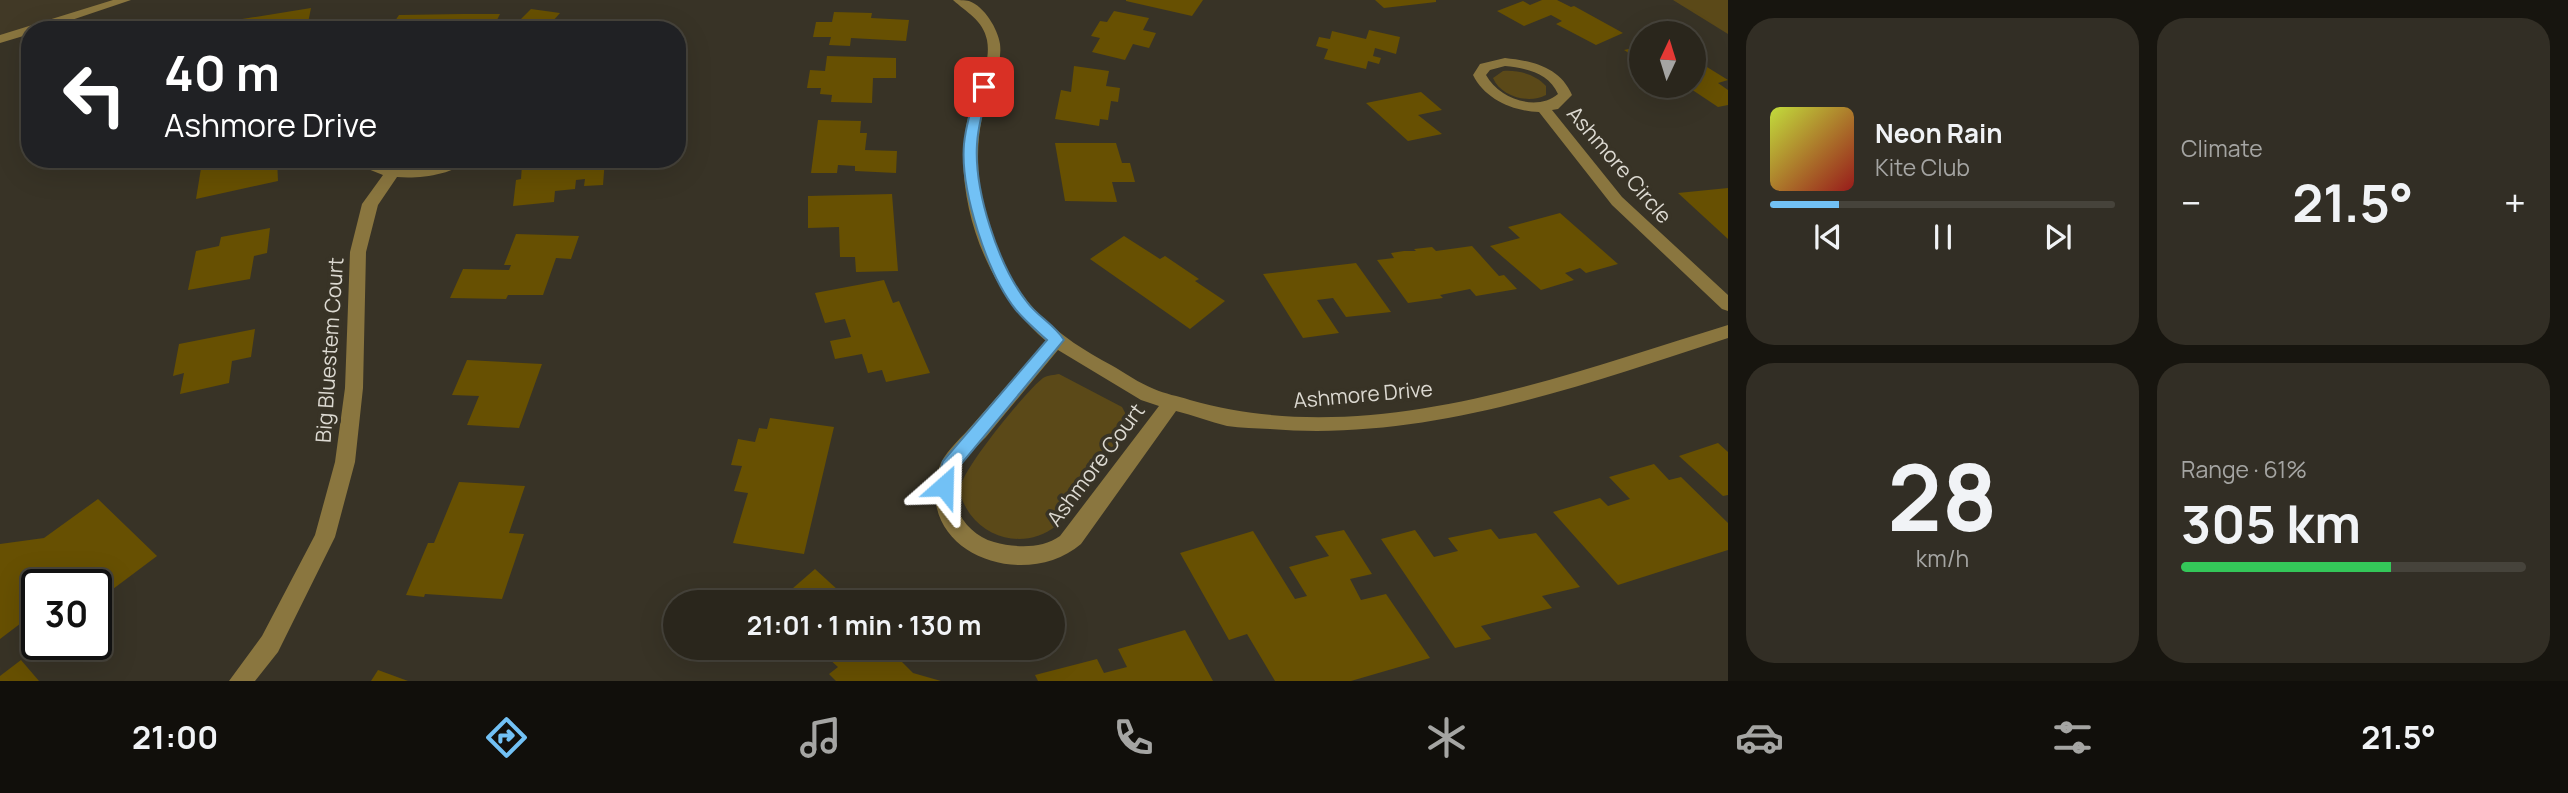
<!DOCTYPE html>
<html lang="en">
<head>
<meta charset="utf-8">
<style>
	body { margin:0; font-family:Manrope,sans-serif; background:#322e25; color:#f1f3f6; height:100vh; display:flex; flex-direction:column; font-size:26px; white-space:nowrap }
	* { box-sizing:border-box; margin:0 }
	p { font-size:23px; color:#a5a5a3 }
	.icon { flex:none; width:38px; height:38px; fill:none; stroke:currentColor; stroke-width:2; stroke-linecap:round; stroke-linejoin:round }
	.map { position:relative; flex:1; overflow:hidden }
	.drawer { display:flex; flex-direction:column; gap:18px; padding:18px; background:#17150f; width:840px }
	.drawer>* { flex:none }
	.guide { position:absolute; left:21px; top:21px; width:665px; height:147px; border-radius:28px; box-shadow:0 7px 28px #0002,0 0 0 2px #46433b; background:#202124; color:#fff; overflow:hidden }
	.needle { width:46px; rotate:4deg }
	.buttons { position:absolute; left:1629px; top:21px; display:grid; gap:14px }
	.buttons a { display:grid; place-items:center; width:77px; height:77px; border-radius:50%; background:#2a261c; box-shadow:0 7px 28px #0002,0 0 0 2px #46433b; font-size:35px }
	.speed { position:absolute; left:21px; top:569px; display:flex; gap:14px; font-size:35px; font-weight:700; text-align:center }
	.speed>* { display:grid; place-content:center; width:91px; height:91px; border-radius:50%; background:#2a261c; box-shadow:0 7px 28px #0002,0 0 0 2px #46433b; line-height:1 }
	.speed .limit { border:4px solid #111; border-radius:10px; background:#fff; color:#111 }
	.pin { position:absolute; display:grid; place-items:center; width:60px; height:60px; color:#fff; margin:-30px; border-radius:14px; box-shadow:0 4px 10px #0006 }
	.me { position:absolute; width:77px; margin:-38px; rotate:25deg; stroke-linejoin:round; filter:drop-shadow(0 0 5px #0008) }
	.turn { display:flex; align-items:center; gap:24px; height:147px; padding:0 28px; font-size:32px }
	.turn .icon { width:91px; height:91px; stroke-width:2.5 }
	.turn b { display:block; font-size:49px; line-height:60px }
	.big { font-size:52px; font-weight:700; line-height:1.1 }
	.drawer .widget { flex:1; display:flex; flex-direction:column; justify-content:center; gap:10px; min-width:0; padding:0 24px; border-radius:28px; background:#322e25 }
	.drawer .dial { align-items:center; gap:0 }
	.dial b { font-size:91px; line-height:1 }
	.song { display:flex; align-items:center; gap:21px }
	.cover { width:84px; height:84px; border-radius:10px; background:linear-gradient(135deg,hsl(70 70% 55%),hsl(0 70% 35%)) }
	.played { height:7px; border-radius:4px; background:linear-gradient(90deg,#72c1f5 20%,#46433b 20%) }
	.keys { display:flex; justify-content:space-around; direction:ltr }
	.heat { display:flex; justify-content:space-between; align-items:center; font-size:38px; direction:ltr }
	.charge { height:10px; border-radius:5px; background:linear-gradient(90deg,#34c759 61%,#46433b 0) }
	.drawer .tiles { flex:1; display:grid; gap:18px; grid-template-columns:repeat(2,1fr) }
	.trip { position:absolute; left:663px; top:590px; width:402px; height:70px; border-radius:35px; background:#2a261c; box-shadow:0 7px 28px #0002,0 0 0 2px #46433b; font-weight:700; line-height:70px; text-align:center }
	.menu { display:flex; height:112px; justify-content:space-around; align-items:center; background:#110f0b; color:#a5a5a3 }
	.menu .icon { width:49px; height:49px }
	.menu .on { color:#72c1f5 }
	.menu b { font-size:32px; color:#f1f3f6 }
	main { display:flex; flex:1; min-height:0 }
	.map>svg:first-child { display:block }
</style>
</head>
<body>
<main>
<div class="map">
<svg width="1728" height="681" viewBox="0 0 1728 681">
	<rect width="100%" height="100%" fill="#383326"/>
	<polygon fill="#413926" points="0,0 125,0 0,39"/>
	<g fill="#5b4918">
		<polygon points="1673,0 1728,0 1728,34"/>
		<path d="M1503 71C1519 70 1535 74 1546 86V95C1529 104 1501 97 1493 78Z"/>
		<path d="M1059 374 1122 407 1130 422 1128 430 1056 526C1029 547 991 542 970 514 966 508 960 498 960 490 959 472 1028 389 1043 378 1048 375 1054 375 1059 374Z"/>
	</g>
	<g fill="#675002">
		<polygon points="1203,0 1192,16 1126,1 1126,0"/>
		<polygon points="1375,0 1436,0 1436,2 1384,8"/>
		<polygon points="1542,0 1557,0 1571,7 1574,6 1623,33 1596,45 1556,24 1562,21 1551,15 1524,26 1497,11 1523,1 1530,5"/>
		<polygon points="311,8 308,23 275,30 203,30 205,25"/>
		<polygon points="531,9 560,13 545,30 510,30"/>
		<polygon points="1114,11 1149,18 1143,30 1156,33 1149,48 1133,44 1125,60 1092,52 1100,38 1091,36 1100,21 1107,22"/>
		<polygon points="834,12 872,13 871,18 909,20 906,41 851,38 850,46 829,45 831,37 813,37 816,22 832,22"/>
		<polygon points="463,14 500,14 492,30 389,30 399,15"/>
		<polygon points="1369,30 1400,37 1396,54 1375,48 1373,56 1381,58 1379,64 1368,61 1366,69 1324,59 1328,49 1316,46 1319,37 1330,39 1332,31 1366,39"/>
		<polygon points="1642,46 1642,61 1624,50"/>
		<polygon points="827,56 896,58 896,78 873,78 872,103 831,102 832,95 820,94 821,88 807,88 810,70 825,71"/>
		<polygon points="1694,59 1728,80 1718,83 1728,90 1728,105 1718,107 1691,89 1681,91 1672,86 1694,86"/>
		<polygon points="1074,66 1109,71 1106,86 1120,88 1118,102 1111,101 1108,120 1100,119 1099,126 1055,119 1061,90 1071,92"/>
		<polygon points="1421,92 1442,110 1418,115 1442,134 1408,141 1366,103"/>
		<polygon points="818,120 861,121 860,133 867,133 865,150 897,151 896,173 855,171 855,166 838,165 837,173 811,173"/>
		<polygon points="1055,143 1116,143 1122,163 1130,163 1135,182 1112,182 1117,202 1065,201"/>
		<polygon points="218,159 277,159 278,181 196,199 202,162"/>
		<polygon points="530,159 605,159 603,185 584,186 585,179 576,180 575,189 555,191 554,202 513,206 516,180 521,179 522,165"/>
		<polygon points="1728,188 1728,239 1678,193"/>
		<polygon points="892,194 898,271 856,272 855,257 840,257 839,227 808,228 808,196"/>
		<polygon points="1560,213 1618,264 1586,273 1580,268 1565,273 1574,280 1541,290 1490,246 1520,238 1508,227"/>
		<polygon points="270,228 267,253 254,256 250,279 188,290 196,251 219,246 221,237"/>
		<polygon points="516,234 579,236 571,259 556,258 543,295 508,295 506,299 450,298 463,269 509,270 511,265 504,265"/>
		<polygon points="1124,236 1160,259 1165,256 1199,279 1195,281 1225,301 1190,329 1090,259"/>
		<polygon points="1472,246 1499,276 1504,275 1517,289 1476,296 1470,289 1440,295 1443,298 1408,303 1377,260 1394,258 1391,253 1404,251 1416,251 1414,249 1432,247 1436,251"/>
		<polygon points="1356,263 1391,312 1346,317 1333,298 1317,300 1339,333 1303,338 1263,274"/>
		<polygon points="884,280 893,303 899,301 930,373 886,382 882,370 868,373 862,354 835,359 830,341 851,337 845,319 825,323 815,293"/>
		<polygon points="255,329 251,357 232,361 229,383 180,394 184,373 173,376 179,344"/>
		<polygon points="467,360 542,364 519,428 467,425 479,396 452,395"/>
		<polygon points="770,418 834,427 804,554 733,543 748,493 734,491 742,466 731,465 738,439 755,442 759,428 767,429"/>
		<polygon points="1718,443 1728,452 1728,495 1723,496 1679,456"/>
		<polygon points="1654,464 1669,480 1681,477 1728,523 1728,550 1618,585 1553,512 1600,498 1608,506 1630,499 1609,477"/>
		<polygon points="459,482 525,486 509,533 524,534 502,599 425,594 424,597 406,595 428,543 434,543"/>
		<polygon points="98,499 157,556 101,598 96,599 96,584 37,584 37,611 0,639 0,544 44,538"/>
		<polygon points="1491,529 1499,539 1536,533 1580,587 1542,596 1552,608 1481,626 1491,639 1455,648 1381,539 1415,530 1434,557 1458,551 1448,538"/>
		<polygon points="1344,530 1372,574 1350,579 1361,600 1386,594 1430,658 1351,681 1275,681 1247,634 1229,640 1180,553 1253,531 1295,599 1307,596 1289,567 1329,556 1315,536"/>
		<polygon points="815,569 851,602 777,602"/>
		<polygon points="1185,630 1213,681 1038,681 1035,675 1097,659 1104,673 1127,667 1118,649"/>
		<polygon points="817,648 888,648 913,673 941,681 836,681 829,674 838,667"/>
		<polygon points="21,660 39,681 0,681 0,676"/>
		<polygon points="378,670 408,681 371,681"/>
	</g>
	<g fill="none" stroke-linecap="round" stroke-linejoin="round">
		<g fill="#8a763f" fill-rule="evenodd">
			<polygon points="113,0 131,0 42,30 30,30 30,34 0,43 0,35"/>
			<path d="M953 0C958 0 965 0 969 1 984 6 998 29 1000 44 1003 69 987 94 982 118 968 183 992 268 1040 315 1061 336 1085 351 1111 365 1125 373 1139 383 1154 389 1165 394 1178 396 1190 400 1369 451 1558 377 1728 325V338C1581 386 1427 442 1270 429 1256 428 1241 428 1227 426 1210 422 1193 415 1176 411L1081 544C1025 592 913 554 939 468 943 454 958 441 968 430 994 400 1020 371 1046 341 986 290 950 195 968 117 974 92 992 66 987 40 983 20 966 12 953 0ZM1058 350 1141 400 1159 406 1060 536C1042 549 1015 548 994 542 964 534 944 499 958 469 964 458 977 446 986 437 1010 408 1034 379 1058 350Z"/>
			<path d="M1505 58C1532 61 1560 67 1572 95L1558 109 1552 110 1622 197 1728 295V311L1722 309 1612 205 1539 112C1512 111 1485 99 1473 75L1480 64ZM1505 66C1526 68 1549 73 1558 94 1537 112 1499 99 1486 75L1490 70Z"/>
			<path d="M355 159C374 159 390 169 409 168 431 168 449 159 470 159 453 175 419 179 397 177L378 205 366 252 363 388 355 462 335 537 278 652 255 681H229L262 636 315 535 335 462 345 388 350 252 362 204 383 175 368 169Z"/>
		</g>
	</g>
	<path fill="#72c1f5" stroke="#4a7d9f" stroke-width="2" d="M984 83 990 87C984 105 978 125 977 144 974 191 998 265 1027 302 1037 316 1055 325 1064 340L957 469 951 492 944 494 938 492 935 486 943 461 1047 340C1037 331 1025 321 1016 310 987 274 960 190 964 144 966 124 972 105 978 87Z"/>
	<g text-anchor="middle" stroke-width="7" stroke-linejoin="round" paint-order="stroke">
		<g font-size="21" fill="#dcd9d1" stroke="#383326">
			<text transform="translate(1619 165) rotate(49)" y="7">Ashmore Circle</text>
			<text transform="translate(330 350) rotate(-86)" y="7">Big Bluestem Court</text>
			<text transform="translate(1363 395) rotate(-5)" y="7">Ashmore Drive</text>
			<text transform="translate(1096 465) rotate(-53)" y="7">Ashmore Court</text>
		</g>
	</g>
</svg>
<div class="buttons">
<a><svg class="needle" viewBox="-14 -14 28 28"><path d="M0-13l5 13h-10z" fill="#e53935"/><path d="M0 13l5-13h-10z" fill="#a5a5a3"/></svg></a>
</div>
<div class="speed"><div class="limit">30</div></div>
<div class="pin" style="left:984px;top:87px;background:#d93025"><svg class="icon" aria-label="arrive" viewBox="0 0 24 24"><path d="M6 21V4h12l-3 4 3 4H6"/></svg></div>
<svg class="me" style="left:944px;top:486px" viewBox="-20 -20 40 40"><path d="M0-17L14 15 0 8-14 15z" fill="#72c1f5" stroke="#fff" stroke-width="4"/></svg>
<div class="trip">21:01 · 1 min · 130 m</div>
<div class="guide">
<div class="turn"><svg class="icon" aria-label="left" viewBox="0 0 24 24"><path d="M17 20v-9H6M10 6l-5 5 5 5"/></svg><div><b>40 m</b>Ashmore Drive</div></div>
</div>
</div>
<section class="drawer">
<div class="tiles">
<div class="widget">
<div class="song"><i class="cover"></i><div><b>Neon Rain</b><p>Kite Club</p></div></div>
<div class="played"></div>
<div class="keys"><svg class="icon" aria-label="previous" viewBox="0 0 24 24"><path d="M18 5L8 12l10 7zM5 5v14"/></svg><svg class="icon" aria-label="pause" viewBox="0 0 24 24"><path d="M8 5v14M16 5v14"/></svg><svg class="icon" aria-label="next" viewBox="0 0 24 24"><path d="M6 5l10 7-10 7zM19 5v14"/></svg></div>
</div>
<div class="widget"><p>Climate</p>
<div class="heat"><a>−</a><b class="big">21.5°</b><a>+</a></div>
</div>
<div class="widget dial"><b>28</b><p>km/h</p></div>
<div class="widget"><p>Range · 61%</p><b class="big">305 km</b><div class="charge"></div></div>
</div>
</section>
</main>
<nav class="menu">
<b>21:00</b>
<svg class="icon on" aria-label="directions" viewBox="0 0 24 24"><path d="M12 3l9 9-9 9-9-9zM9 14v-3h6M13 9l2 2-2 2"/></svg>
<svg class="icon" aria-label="music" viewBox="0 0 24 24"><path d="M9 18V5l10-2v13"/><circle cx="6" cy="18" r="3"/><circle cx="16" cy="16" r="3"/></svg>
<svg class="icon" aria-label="phone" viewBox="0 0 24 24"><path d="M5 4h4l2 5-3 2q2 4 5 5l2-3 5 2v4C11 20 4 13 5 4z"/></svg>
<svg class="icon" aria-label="climate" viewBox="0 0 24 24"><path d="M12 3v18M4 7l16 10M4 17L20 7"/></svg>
<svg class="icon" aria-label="car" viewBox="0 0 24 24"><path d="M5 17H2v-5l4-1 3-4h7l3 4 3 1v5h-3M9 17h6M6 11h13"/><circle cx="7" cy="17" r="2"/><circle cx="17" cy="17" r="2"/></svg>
<svg class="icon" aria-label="filters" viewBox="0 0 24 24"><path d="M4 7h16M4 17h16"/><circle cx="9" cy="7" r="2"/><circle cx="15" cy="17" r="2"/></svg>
<b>21.5°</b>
</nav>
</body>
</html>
